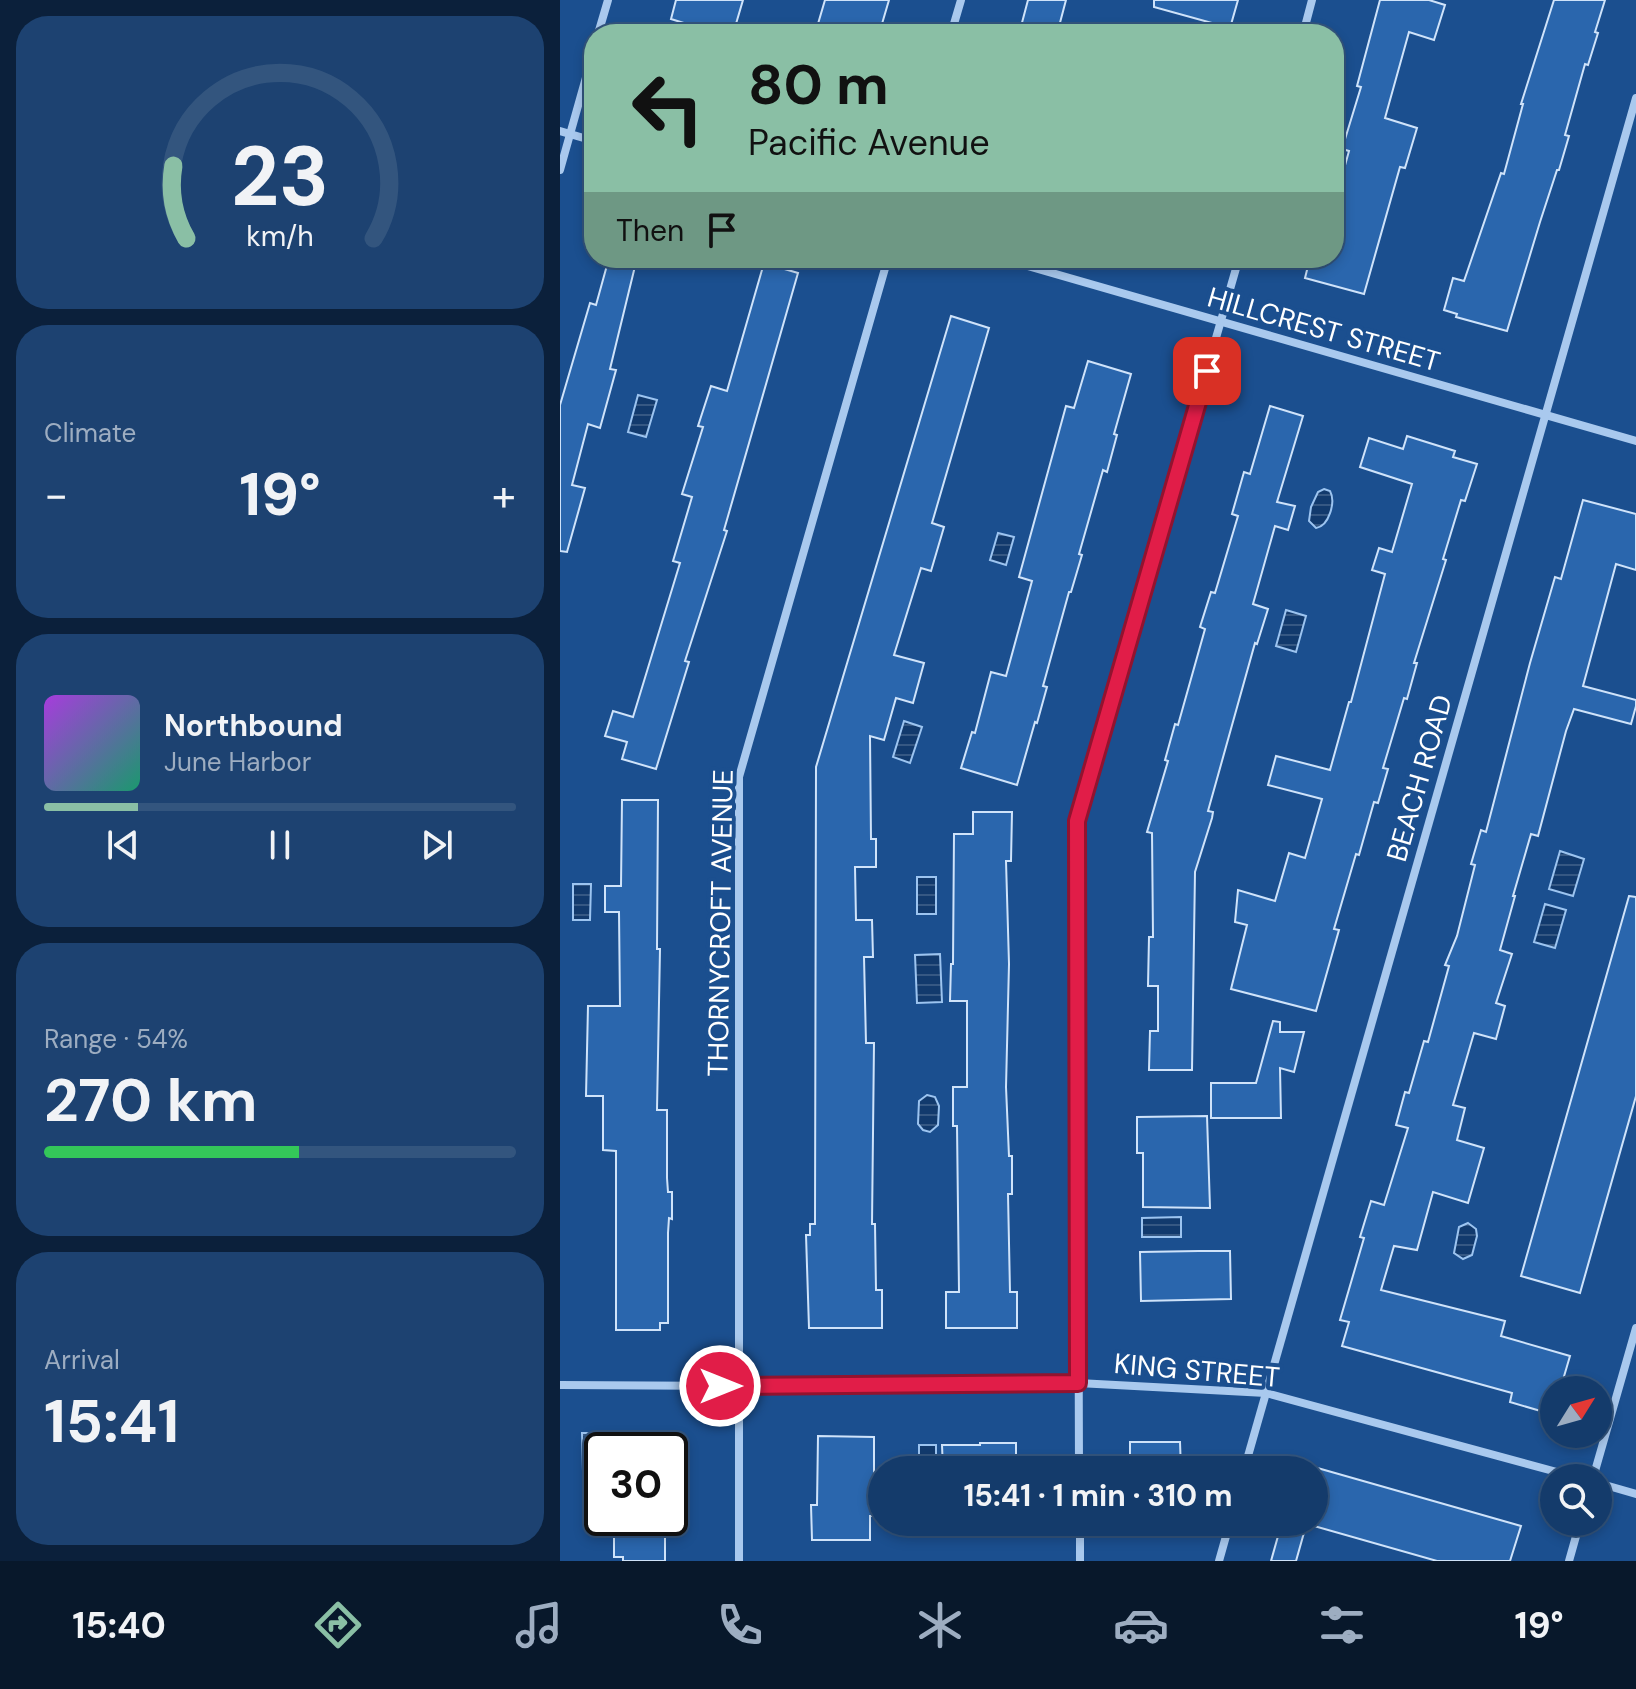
<!DOCTYPE html>
<html lang="en">
<head>
<meta charset="utf-8">
<style>
	body { margin:0; font-family:"DM Sans",sans-serif; background:#1d4271; color:#f1f3f6; height:100vh; display:flex; flex-direction:column; font-size:30px; white-space:nowrap }
	* { box-sizing:border-box; margin:0 }
	p { font-size:26px; color:#9dadc1 }
	.icon { flex:none; width:44px; height:44px; fill:none; stroke:currentColor; stroke-width:2; stroke-linecap:round; stroke-linejoin:round }
	.map { position:relative; flex:1; overflow:hidden }
	.panel { display:flex; flex-direction:column; gap:16px; padding:16px; background:#0b203b; width:560px }
	.panel>* { flex:none }
	.banner { position:absolute; left:24px; top:24px; width:760px; height:244px; border-radius:32px; box-shadow:0 4px 12px #0003,0 0 0 2px #33557e; background:#8abfa5; color:#111; overflow:hidden }
	.needle { width:52px; rotate:53deg }
	.controls { position:absolute; left:980px; top:1376px; display:grid; gap:16px }
	.controls a { display:grid; place-items:center; width:72px; height:72px; border-radius:50%; background:#143b6b; box-shadow:0 4px 12px #0003,0 0 0 2px #33557e; font-size:40px }
	.speed { position:absolute; left:24px; top:1432px; display:flex; gap:16px; font-size:40px; font-weight:700; text-align:center }
	.speed>* { display:grid; place-content:center; width:104px; height:104px; border-radius:50%; background:#143b6b; box-shadow:0 4px 12px #0003,0 0 0 2px #33557e; line-height:1 }
	.speed .limit { border:4px solid #111; border-radius:12px; background:#fff; color:#111 }
	.pin { position:absolute; display:grid; place-items:center; width:68px; height:68px; color:#fff; margin:-34px; border-radius:16px; box-shadow:0 4px 12px #0006 }
	.me { position:absolute; width:88px; margin:-44px; rotate:90deg; stroke-linejoin:round; filter:drop-shadow(0 0 6px #0008) }
	.turn { display:flex; align-items:center; gap:28px; height:168px; padding:0 32px; font-size:36px }
	.turn .icon { width:104px; height:104px; stroke-width:2.5 }
	.turn b { display:block; font-size:56px; line-height:68px }
	.then { display:flex; align-items:center; height:76px; padding:0 32px; background:#0003; gap:16px; font-size:30px }
	.big { font-size:60px; font-weight:700; line-height:1.1 }
	.panel .widget { flex:1; display:flex; flex-direction:column; justify-content:center; gap:12px; min-width:0; padding:0 28px; border-radius:32px; background:#1d4271 }
	.panel .dial { align-items:center; gap:0 }
	.dial svg { height:208px; overflow:visible; fill:none; stroke:#33557e; stroke-width:7; stroke-linecap:round; text-anchor:middle }
	.dial text { fill:#f1f3f6; stroke:none }
	.song { display:flex; align-items:center; gap:24px }
	.cover { width:96px; height:96px; border-radius:12px; background:linear-gradient(135deg,hsl(280 70% 55%),hsl(160 70% 35%)) }
	.played { height:8px; border-radius:4px; background:linear-gradient(90deg,#8abfa5 20%,#33557e 20%) }
	.keys { display:flex; justify-content:space-around; direction:ltr }
	.heat { display:flex; justify-content:space-between; align-items:center; font-size:44px; direction:ltr }
	.charge { height:12px; border-radius:6px; background:linear-gradient(90deg,#34c759 54%,#33557e 0) }
	.trip { position:absolute; left:308px; top:1456px; width:460px; height:80px; border-radius:40px; background:#143b6b; box-shadow:0 4px 12px #0003,0 0 0 2px #33557e; font-weight:700; line-height:80px; text-align:center }
	.menu { display:flex; height:128px; justify-content:space-around; align-items:center; background:#08182b; color:#9dadc1 }
	.menu .icon { width:56px; height:56px }
	.menu .selected { color:#8abfa5 }
	.menu b { font-size:36px; color:#f1f3f6 }
	main { display:flex; flex:1; min-height:0 }
	.map>svg:first-child { display:block }
</style>
</head>
<body>
<main>
<section class="panel">
<div class="widget dial"><svg viewBox="0 0 100 80">
<path d="M14 69A42 42 0 1 1 86 69"/>
<path d="M14 69A42 42 0 0 1 9 41" stroke="#8abfa5"/>
<text x="50" y="56" font-size="32" font-weight="700">23</text>
<text x="50" y="72" font-size="11">km/h</text>
</svg></div>
<div class="widget"><p>Climate</p>
<div class="heat"><a>−</a><b class="big">19°</b><a>+</a></div>
</div>
<div class="widget">
<div class="song"><i class="cover"></i><div><b>Northbound</b><p>June Harbor</p></div></div>
<div class="played"></div>
<div class="keys"><svg class="icon" aria-label="previous" viewBox="0 0 24 24"><path d="M18 5L8 12l10 7zM5 5v14"/></svg><svg class="icon" aria-label="pause" viewBox="0 0 24 24"><path d="M8 5v14M16 5v14"/></svg><svg class="icon" aria-label="next" viewBox="0 0 24 24"><path d="M6 5l10 7-10 7zM19 5v14"/></svg></div>
</div>
<div class="widget"><p>Range · 54%</p><b class="big">270 km</b><div class="charge"></div></div>
<div class="widget"><p>Arrival</p><b class="big">15:41</b></div>
</section>
<div class="map">
<svg width="1076" height="1561" viewBox="0 0 1076 1561">
	<defs>
		<pattern id="water-rules" width="6" height="5" patternUnits="userSpaceOnUse" patternTransform="scale(2)"><rect width="6" height="5" fill="#123a6d"/><path d="M0 2.5h6" fill="none" stroke="#365883"/></pattern>
	</defs>
	<rect width="100%" height="100%" fill="#1b4f8f"/>
	<g fill="url(#water-rules)" stroke="#9cc4f0" stroke-width="2">
		<polygon points="78,395 97,400 86,437 68,432"/>
		<path d="M764 489 770 491C776 502 769 526 756 528L749 521 751 507 758 492Z"/>
		<polygon points="438,533 454,537 446,565 430,560"/>
		<polygon points="726,610 746,616 736,652 716,646"/>
		<polygon points="344,721 362,727 350,763 333,757"/>
		<polygon points="1000,851 1024,859 1013,896 989,889"/>
		<rect x="357" y="877" width="19" height="37"/>
		<polygon points="13,884 31,884 30,920 13,920"/>
		<polygon points="985,904 1006,910 995,948 974,942"/>
		<polygon points="380,954 382,1002 357,1003 355,955"/>
		<polygon points="367,1095 375,1097 379,1106 378,1125 370,1132 363,1130 358,1124 359,1101"/>
		<polygon points="621,1217 621,1237 582,1237 582,1218"/>
		<polygon points="908,1223 916,1229 917,1236 912,1255 903,1259 894,1253 899,1227"/>
		<polygon points="22,1433 42,1433 42,1470 36,1470 36,1475 27,1475 27,1471 23,1471"/>
		<rect x="359" y="1445" width="17" height="25"/>
	</g>
	<g fill="#2a66ad" stroke="#cfe3fa" stroke-width="2">
		<polygon points="116,0 183,0 173,34 159,34 111,19"/>
		<polygon points="265,0 329,0 319,34 255,34"/>
		<polygon points="468,0 506,0 497,34 459,34"/>
		<polygon points="594,0 678,0 670,28 594,7"/>
		<polygon points="820,0 869,0 885,5 874,40 849,32 825,118 857,128 845,168 840,167 804,294 745,278 750,258 774,258 774,205 789,151 782,149 801,87 797,86"/>
		<polygon points="994,0 1045,0 1035,32 1038,33 1028,65 1025,64 1005,135 1009,136 999,170 997,170 980,222 947,331 896,317 897,314 884,310 893,278 904,281 941,173 944,174 963,104 961,104"/>
		<polygon points="49,258 77,258 50,369 56,370 40,428 28,424 12,485 25,488 7,552 0,551 0,405 30,303 36,305"/>
		<polygon points="204,263 238,273 164,530 167,531 125,661 129,662 96,769 62,759 67,742 45,736 53,711 73,717 120,563 113,561 132,497 122,494 143,427 138,426 151,386 167,391"/>
		<polygon points="391,316 429,328 372,523 384,527 371,571 361,568 334,655 364,663 353,703 336,698 324,740 310,736 311,839 316,839 316,867 295,867 296,920 312,920 313,957 304,957 306,1043 314,1043 312,1224 315,1224 316,1290 322,1290 322,1328 249,1328 246,1235 250,1235 250,1224 255,1224 256,767"/>
		<polygon points="528,361 571,374 554,434 557,435 547,472 543,470 519,554 522,555 511,592 509,592 483,686 487,687 477,723 475,722 457,785 401,768 412,732 415,733 431,672 446,676 472,581 459,577 506,406 514,408"/>
		<polygon points="710,406 743,416 717,502 735,506 728,530 715,526 693,604 708,609 697,644 695,643 648,811 653,812 652,818 635,872 632,1070 589,1070 590,1031 598,1031 598,986 588,986 589,937 593,937 592,833 587,832 608,761 605,760 615,724 618,725 645,629 640,627 651,592 655,593 678,516 672,514 684,472 690,474"/>
		<polygon points="847,436 895,451 893,457 917,464 905,501 901,500 883,559 886,560 854,663 857,663 847,699 844,698 823,768 828,769 818,803 814,802 799,855 796,854 774,929 779,930 756,1011 671,989 687,925 675,922 678,890 715,901 729,853 745,858 762,799 708,785 716,756 770,770 789,702 791,702 825,574 812,570 819,548 832,552 852,484 800,467 809,438 843,449"/>
		<polygon points="1023,500 1076,514 1076,570 1056,564 1023,686 1076,700 1076,706 1071,724 1014,709 1006,731 978,836 971,834 953,896 955,896 940,950 952,954 936,1003 945,1006 936,1039 914,1033 893,1105 905,1108 897,1140 924,1148 908,1203 873,1192 857,1250 834,1246 821,1290 945,1321 941,1336 1010,1356 1000,1390 994,1390 994,1415 950,1402 952,1393 782,1346 789,1322 780,1320 804,1238 800,1237 811,1201 824,1205 848,1128 836,1125 845,1092 849,1093 864,1041 868,1042 889,966 885,965 897,936 915,865 911,864 921,830 926,832 970,663 995,577 1001,579"/>
		<polygon points="62,800 98,800 97,949 100,949 97,1110 107,1110 107,1178 108,1192 112,1192 112,1219 109,1218 108,1233 108,1323 100,1323 100,1330 56,1330 56,1151 43,1150 43,1096 26,1096 28,1006 60,1006 59,912 45,912 45,886 61,886"/>
		<polygon points="413,812 452,812 451,861 446,861 449,964 446,1087 449,1156 452,1156 452,1194 448,1194 450,1292 457,1292 457,1328 386,1328 386,1292 399,1292 397,1126 393,1126 393,1087 407,1087 407,1001 390,1001 391,964 393,964 394,834 413,834"/>
		<polygon points="1069,896 1076,897 1076,1096 1020,1293 961,1276"/>
		<polygon points="713,1021 720,1022 720,1032 744,1032 734,1072 720,1068 721,1118 651,1118 651,1083 696,1083"/>
		<polygon points="647,1116 650,1208 583,1207 583,1153 577,1153 577,1117"/>
		<polygon points="639,1251 670,1251 671,1299 581,1301 580,1252"/>
		<polygon points="258,1436 314,1437 314,1486 322,1486 322,1516 310,1516 310,1540 252,1540 251,1505 257,1505"/>
		<polygon points="570,1442 620,1442 621,1470 570,1470"/>
		<polygon points="420,1443 456,1443 456,1470 383,1470 382,1445 420,1445"/>
		<polygon points="754,1467 961,1526 950,1561 877,1561 754,1526"/>
		<polygon points="722,1522 747,1522 736,1561 711,1561"/>
		<polygon points="68,1527 105,1527 105,1561 63,1561 63,1557 54,1557 54,1535 68,1535"/>
	</g>
	<g fill="none" stroke-linecap="round" stroke-linejoin="round">
		<g stroke="#a9c9ee" stroke-width="8">
			<polyline points="38,34 48,0"/>
			<polyline points="391,34 401,0"/>
			<polyline points="743,34 752,0"/>
			<polyline points="0,131 34,141"/>
			<polyline points="0,170 34,49"/>
			<polyline points="440,258 1076,441"/>
			<polyline points="0,1385 179,1386 518,1383 706,1393 1019,1478"/>
			<polyline points="519,1470 517,821 679,258"/>
			<polyline points="684,1470 1076,98"/>
			<polyline points="1033,1478 1076,1328"/>
			<polyline points="1038,1483 1076,1494"/>
			<polyline points="520,1522 520,1561"/>
			<polyline points="179,1561 179,777 328,258"/>
			<polyline points="659,1561 670,1522"/>
			<polyline points="1009,1561 1020,1522"/>
		</g>
	</g>
	<g fill="none" stroke-linecap="round" stroke-linejoin="round">
		<g stroke="#92132f" stroke-width="20">
			<polyline id="route" points="160,1386 518,1383 517,821 647,371"/>
		</g>
		<use href="#route" stroke="#e11d48" stroke-width="14"/>
	</g>
	<g text-anchor="middle" stroke-width="8" stroke-linejoin="round" paint-order="stroke">
		<g font-size="28" fill="#fff" stroke="#1b4f8f">
			<text transform="translate(764 329) rotate(16)" y="10">HILLCREST STREET</text>
			<text transform="translate(859 778) rotate(-74)" y="10">BEACH ROAD</text>
			<text transform="translate(160 923) rotate(-89)" y="10">THORNYCROFT AVENUE</text>
			<text transform="translate(637 1370) rotate(5)" y="10">KING STREET</text>
		</g>
	</g>
</svg>
<div class="controls">
<a><svg class="needle" viewBox="-14 -14 28 28"><path d="M0-13l5 13h-10z" fill="#e53935"/><path d="M0 13l5-13h-10z" fill="#9dadc1"/></svg></a>
<a><svg class="icon" aria-label="search" viewBox="0 0 24 24"><circle cx="10" cy="10" r="6"/><path d="M15 15l6 6"/></svg></a>
</div>
<div class="speed"><div class="limit">30</div></div>
<div class="pin" style="left:647px;top:371px;background:#d93025"><svg class="icon" aria-label="arrive" viewBox="0 0 24 24"><path d="M6 21V4h12l-3 4 3 4H6"/></svg></div>
<svg class="me" style="left:160px;top:1386px" viewBox="-20 -20 40 40"><circle r="17" fill="#e11d48" stroke="#fff" stroke-width="3"/><path d="M0-11L8 9 0 5-8 9z" fill="#fff"/></svg>
<div class="trip">15:41 · 1 min · 310 m</div>
<div class="banner">
<div class="turn"><svg class="icon" aria-label="left" viewBox="0 0 24 24"><path d="M17 20v-9H6M10 6l-5 5 5 5"/></svg><div><b>80 m</b>Pacific Avenue</div></div>
<div class="then">Then<svg class="icon" aria-label="arrive" viewBox="0 0 24 24"><path d="M6 21V4h12l-3 4 3 4H6"/></svg></div>
</div>
</div>
</main>
<nav class="menu">
<b>15:40</b>
<svg class="icon selected" aria-label="directions" viewBox="0 0 24 24"><path d="M12 3l9 9-9 9-9-9zM9 14v-3h6M13 9l2 2-2 2"/></svg>
<svg class="icon" aria-label="music" viewBox="0 0 24 24"><path d="M9 18V5l10-2v13"/><circle cx="6" cy="18" r="3"/><circle cx="16" cy="16" r="3"/></svg>
<svg class="icon" aria-label="phone" viewBox="0 0 24 24"><path d="M5 4h4l2 5-3 2q2 4 5 5l2-3 5 2v4C11 20 4 13 5 4z"/></svg>
<svg class="icon" aria-label="climate" viewBox="0 0 24 24"><path d="M12 3v18M4 7l16 10M4 17L20 7"/></svg>
<svg class="icon" aria-label="car" viewBox="0 0 24 24"><path d="M5 17H2v-5l4-1 3-4h7l3 4 3 1v5h-3M9 17h6M6 11h13"/><circle cx="7" cy="17" r="2"/><circle cx="17" cy="17" r="2"/></svg>
<svg class="icon" aria-label="filters" viewBox="0 0 24 24"><path d="M4 7h16M4 17h16"/><circle cx="9" cy="7" r="2"/><circle cx="15" cy="17" r="2"/></svg>
<b>19°</b>
</nav>
</body>
</html>
